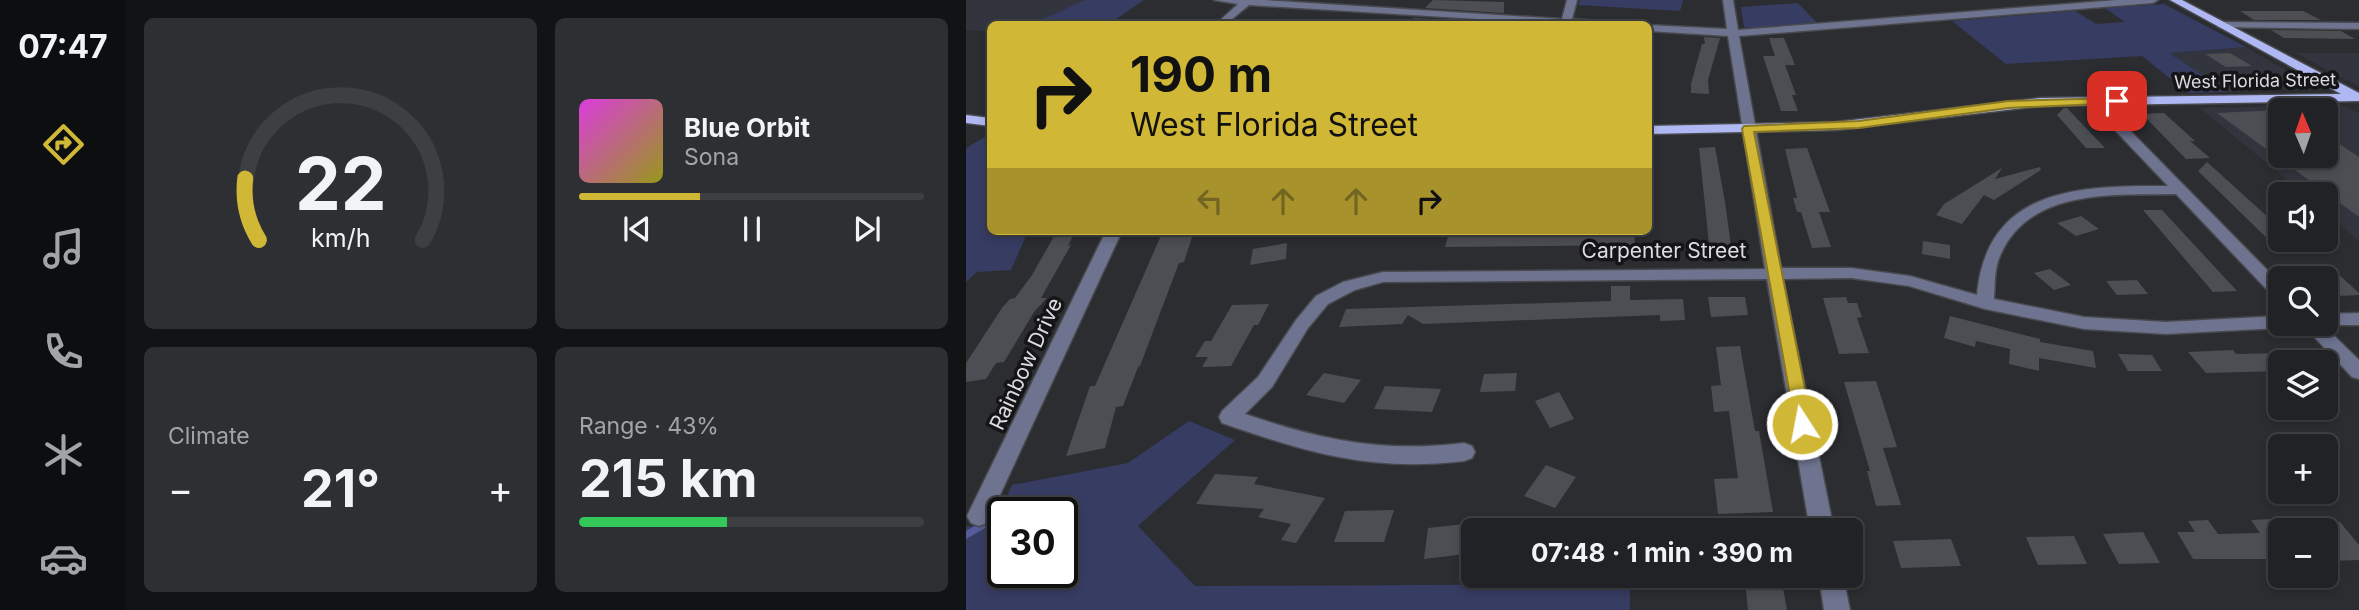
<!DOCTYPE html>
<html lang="en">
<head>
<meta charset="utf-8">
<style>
	body { margin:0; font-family:Inter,sans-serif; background:#2d2f32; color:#f1f3f6; height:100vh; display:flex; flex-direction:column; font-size:26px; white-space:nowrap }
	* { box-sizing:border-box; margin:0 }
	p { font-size:23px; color:#a2a4a7 }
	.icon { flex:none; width:38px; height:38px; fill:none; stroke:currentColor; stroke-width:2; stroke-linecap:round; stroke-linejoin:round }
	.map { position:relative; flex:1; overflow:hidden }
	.side { display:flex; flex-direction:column; gap:18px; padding:18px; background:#121314; width:840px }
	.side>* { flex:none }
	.banner { position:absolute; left:21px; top:21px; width:665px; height:214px; border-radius:10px; box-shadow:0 4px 10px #0003,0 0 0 2px #3e3f42; background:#d1b736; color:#111; overflow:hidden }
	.needle { width:46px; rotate:358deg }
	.tools { position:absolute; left:1302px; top:98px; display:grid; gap:14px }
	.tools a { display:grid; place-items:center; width:70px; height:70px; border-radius:10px; background:#212225; box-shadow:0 4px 10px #0003,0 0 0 2px #3e3f42; font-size:35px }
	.speed { position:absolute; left:21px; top:497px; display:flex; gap:14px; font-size:35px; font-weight:700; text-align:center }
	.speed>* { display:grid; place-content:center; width:91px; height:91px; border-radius:50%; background:#212225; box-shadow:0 4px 10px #0003,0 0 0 2px #3e3f42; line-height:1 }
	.speed .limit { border:4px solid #111; border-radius:10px; background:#fff; color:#111 }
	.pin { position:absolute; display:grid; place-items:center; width:60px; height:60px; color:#fff; margin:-30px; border-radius:14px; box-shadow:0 4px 10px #0006 }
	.me { position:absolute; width:77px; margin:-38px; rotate:349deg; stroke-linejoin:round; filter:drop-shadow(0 0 5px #0008) }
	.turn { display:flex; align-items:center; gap:24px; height:147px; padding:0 28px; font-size:32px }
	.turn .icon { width:91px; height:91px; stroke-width:2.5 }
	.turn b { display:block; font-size:49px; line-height:60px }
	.lanes { display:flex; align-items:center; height:66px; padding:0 28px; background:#0003; justify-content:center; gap:35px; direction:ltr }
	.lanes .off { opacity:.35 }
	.big { font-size:52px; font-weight:700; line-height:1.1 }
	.side .card { flex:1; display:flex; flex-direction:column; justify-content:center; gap:10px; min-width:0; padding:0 24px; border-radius:10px; background:#2d2f32 }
	.side .dial { align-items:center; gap:0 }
	.dial svg { height:182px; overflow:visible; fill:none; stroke:#3e3f42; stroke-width:7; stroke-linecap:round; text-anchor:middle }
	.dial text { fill:#f1f3f6; stroke:none }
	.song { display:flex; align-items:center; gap:21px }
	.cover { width:84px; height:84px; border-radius:10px; background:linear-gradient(135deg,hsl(300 70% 55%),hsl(60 70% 35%)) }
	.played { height:7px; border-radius:4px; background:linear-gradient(90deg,#d1b736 35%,#3e3f42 35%) }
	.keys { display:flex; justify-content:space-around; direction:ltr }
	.heat { display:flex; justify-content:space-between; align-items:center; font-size:38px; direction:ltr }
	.charge { height:10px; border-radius:5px; background:linear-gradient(90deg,#34c759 43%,#3e3f42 0) }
	.side .tiles { flex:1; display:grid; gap:18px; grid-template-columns:repeat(2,1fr) }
	.trip { position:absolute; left:495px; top:518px; width:402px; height:70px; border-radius:10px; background:#212225; box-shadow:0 4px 10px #0003,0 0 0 2px #3e3f42; font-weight:700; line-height:70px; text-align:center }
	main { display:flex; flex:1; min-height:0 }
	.tabs { display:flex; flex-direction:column; width:126px; justify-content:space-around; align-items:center; background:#0d0e0f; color:#a2a4a7 }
	.tabs .icon { width:49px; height:49px }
	.tabs .selected { color:#d1b736 }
	.tabs b { font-size:32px; color:#f1f3f6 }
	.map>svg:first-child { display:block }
</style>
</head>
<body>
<main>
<nav class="tabs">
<b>07:47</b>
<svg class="icon selected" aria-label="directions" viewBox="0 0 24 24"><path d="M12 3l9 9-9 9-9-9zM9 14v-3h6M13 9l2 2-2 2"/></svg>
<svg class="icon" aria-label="music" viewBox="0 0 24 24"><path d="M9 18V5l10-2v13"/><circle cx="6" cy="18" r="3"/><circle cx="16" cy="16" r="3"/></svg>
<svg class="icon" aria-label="phone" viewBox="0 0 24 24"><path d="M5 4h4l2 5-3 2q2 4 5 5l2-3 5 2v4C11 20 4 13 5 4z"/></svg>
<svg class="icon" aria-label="climate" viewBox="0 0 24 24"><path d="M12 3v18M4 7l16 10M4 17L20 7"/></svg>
<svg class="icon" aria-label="car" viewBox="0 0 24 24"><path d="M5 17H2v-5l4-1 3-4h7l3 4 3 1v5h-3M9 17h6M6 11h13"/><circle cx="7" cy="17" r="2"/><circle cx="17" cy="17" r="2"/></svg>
</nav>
<section class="side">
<div class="tiles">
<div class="card dial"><svg viewBox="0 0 100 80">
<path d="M14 69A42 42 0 1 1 86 69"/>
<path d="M14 69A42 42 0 0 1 8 42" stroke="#d1b736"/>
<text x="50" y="56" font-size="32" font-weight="700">22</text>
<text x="50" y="72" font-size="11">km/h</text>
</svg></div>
<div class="card">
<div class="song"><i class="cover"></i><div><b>Blue Orbit</b><p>Sona</p></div></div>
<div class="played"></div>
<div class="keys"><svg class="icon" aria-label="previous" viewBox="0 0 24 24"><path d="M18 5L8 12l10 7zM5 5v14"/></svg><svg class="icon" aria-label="pause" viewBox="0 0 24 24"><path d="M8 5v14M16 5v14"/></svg><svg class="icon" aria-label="next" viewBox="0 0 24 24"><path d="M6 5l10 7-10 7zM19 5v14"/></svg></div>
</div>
<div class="card"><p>Climate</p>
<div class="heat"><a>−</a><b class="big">21°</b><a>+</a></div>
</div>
<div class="card"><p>Range · 43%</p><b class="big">215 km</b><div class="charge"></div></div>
</div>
</section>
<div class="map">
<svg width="1393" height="610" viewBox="0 0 1393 610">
	<rect width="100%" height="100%" fill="#2c2d31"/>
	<g fill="#32343e" fill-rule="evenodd">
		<polygon points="0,0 119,0 66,24 24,24 24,32 0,30"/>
		<polygon points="1280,47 1340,82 1342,87 1262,92 1202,53"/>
		<polygon points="1330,53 1393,53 1393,87"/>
		<path d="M1374 105 1393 113V241L1360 213V194H1338L1234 108ZM1314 110H1360V156H1314Z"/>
	</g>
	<g fill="#373c63" fill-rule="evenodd">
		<polygon points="119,0 178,0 143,24 179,24 66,24"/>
		<polygon points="614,0 717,0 714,11 612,5"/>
		<polygon points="832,3 852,24 788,30 778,27 775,7"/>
		<polygon points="1198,4 1280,47 1203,53 1262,92 1222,93 1176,56 1040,64 986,21 1109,11 1130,24 1159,22 1139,8"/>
		<polygon points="24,134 24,231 62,231 45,270 11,272 0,282 0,148"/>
		<path d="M223 421 269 440 172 526 229 586 664 584V610H0V527L30 521 46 485 162 463ZM37 513H96V572H37Z"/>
	</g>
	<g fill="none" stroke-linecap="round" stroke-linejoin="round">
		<g stroke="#565c9a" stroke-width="7">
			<polyline points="39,513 49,507"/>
			<polyline points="0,535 37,514"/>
		</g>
	</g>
	<g fill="#4d4e53">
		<polygon points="467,0 538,2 538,13 459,8"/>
		<polygon points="1274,11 1337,11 1355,20 1288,20"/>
		<polygon points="448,18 537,23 537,24 440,24"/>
		<polygon points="1305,30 1375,31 1389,39 1318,38"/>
		<polygon points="738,37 754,38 742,80 743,94 725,93 725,84 736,44 739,44"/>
		<polygon points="803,38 818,38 829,65 819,65 830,95 826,95 832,111 815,111 797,56 809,56"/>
		<polygon points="1264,53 1286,66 1260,67 1239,54"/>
		<polygon points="1098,108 1101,108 1139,148 1120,148 1091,115"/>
		<polygon points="1314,110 1314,156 1360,156 1360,135 1393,157 1393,217 1251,113"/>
		<polygon points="1198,113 1229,141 1224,141 1244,158 1220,159 1176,114"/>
		<polygon points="749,147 759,202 766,253 744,253 733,148"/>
		<polygon points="841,148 864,212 853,212 865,247 846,248 835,212 831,212 827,198 831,198 819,149"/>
		<polygon points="1241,162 1314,228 1314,240 1327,240 1337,248 1312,249 1232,171"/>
		<polygon points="1074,167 1075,170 1028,200 1018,195 996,224 970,215 978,204 1036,168 1029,179"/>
		<polygon points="1177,210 1196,210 1271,291 1247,292"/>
		<polygon points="1115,216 1133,229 1110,236 1091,223"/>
		<polygon points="91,231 109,231 102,246 105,245 75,298 81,298 68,312 38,362 30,363 20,379 0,382 0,363 36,308 44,299 49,298 66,275"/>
		<polygon points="197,231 228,231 218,262 213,263 174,366 172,367 157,406 150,407 139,448 100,456 124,386 129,386"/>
		<polygon points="552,231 668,231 669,245 479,247 483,233"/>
		<polygon points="957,241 984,245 984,259 956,254"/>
		<polygon points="321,243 320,259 284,265 287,249"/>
		<polygon points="1360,263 1393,293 1393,295 1370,296 1360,287"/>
		<polygon points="1084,269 1105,285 1088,290 1068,273"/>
		<polygon points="1171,280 1182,294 1151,295 1140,281"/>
		<polygon points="645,286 664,286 664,300 717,299 719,320 694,321 694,315 457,324 442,315 436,324 373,327 380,309 645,301"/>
		<polygon points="742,297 779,297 782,315 745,317"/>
		<polygon points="880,297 882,303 891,303 896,317 891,318 903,353 873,354 857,298"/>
		<polygon points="303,304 292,325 288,325 265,366 236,367 242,357 229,357 239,341 245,341 266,305"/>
		<polygon points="984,316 1074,339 1074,342 1127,351 1130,368 1073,358 1073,371 1043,364 1044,349 1010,341 1009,347 978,338"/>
		<polygon points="774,346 789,431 793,431 807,512 752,514 748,479 772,478 763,411 748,412 745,386 755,385 750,347"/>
		<polygon points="1267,350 1270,354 1314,353 1314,371 1240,373 1222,352"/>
		<polygon points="1152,354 1186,355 1196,371 1162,371"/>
		<polygon points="358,373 395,380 378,403 340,395"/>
		<polygon points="551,373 549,391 514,392 518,374"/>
		<polygon points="910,381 931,447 917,448 935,505 910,506 901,471 904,471 878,382"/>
		<polygon points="419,386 475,389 466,412 408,409"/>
		<polygon points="593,392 608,419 584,428 569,401"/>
		<polygon points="580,465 610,477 589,508 558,496"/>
		<polygon points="249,474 292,477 288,484 359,498 330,543 315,540 325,524 292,517 298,509 230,504"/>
		<polygon points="428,510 418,542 368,542 379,511"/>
		<polygon points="1306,519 1314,531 1314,559 1227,559 1211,532 1229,532 1222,521 1242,520 1252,534 1294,533 1285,520"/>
		<polygon points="1374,522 1393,545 1393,560 1364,561 1360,556 1360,530 1353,523"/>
		<polygon points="508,523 508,553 458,559 462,528"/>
		<polygon points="1177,532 1194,563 1153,564 1137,534"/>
		<polygon points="1108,536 1121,564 1072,565 1060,537"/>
		<polygon points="985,539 995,566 935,568 927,541"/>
		<polygon points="817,588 821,610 782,610 780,590"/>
	</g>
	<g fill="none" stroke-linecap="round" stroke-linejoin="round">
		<g stroke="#48494d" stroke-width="3">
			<g id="minor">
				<polygon points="248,0 298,0 596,19 601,0 611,0 606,19 632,21 637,24 592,24 283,5 260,24 250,24 272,4"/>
				<path d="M757 0H767L772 30 1151 0H1192L1187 3 773 36 815 268H885L944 276 1011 295C1021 186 1115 186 1202 186L1124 104 1122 101 1128 97 1132 98 1314 283V298L1308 297 1210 194C1149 195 1062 188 1034 256 1028 269 1029 285 1028 299L1118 317 1200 322 1314 316V324H1322L1314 328 1200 334 1118 329 1019 309 943 286 885 278 817 279 868 530H844L801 279 417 282 389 290 362 304 342 328 306 387 279 414C356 440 416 453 498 443L506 446 509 452 506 458 498 461C404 472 343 453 256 423L253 417 256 411 292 377 330 320 350 296 377 282 417 272 799 269 762 36 682 31V25L761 29Z"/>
				<polygon points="1256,22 1393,23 1393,29 1252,27 1252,23"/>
				<polygon points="140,231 156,231 21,523 13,526 5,523 1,516"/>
				<polygon points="1393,313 1393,325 1357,325 1393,360 1393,379 1386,377 1336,324 1360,324 1360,314"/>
				<polygon points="853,576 877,576 884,610 858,610"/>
			</g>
		</g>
		<g stroke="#48494d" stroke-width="3">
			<g id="major">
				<polygon points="1204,0 1216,0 1393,93 1393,101 1074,106 870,130 682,134 682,126 870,122 1074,98 1375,94"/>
				<polygon points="0,115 24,118 24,126 0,123"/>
			</g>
		</g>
		<use href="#minor" fill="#6e738f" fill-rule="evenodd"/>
		<use href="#major" fill="#afb8f2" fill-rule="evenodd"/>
	</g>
	<polygon fill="#d1b736" stroke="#887723" stroke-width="2" points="1151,98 1155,99 1155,103 1042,108 893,128 788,132 846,424 843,429 836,431 830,429 776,129 778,126 893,121 1042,101"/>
	<g text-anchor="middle" stroke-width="7" stroke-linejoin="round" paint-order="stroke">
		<g font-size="18" fill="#dcdde0" stroke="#151517">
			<text transform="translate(1289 81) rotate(-1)" y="6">West Florida Street</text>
		</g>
		<g font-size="21" fill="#dcdde0" stroke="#151517">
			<text x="698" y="258">Carpenter Street</text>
			<text transform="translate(60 364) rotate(-65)" y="7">Rainbow Drive</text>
		</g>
	</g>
</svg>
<div class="tools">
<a><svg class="needle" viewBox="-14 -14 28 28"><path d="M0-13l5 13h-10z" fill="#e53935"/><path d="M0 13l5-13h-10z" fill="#a2a4a7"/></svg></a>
<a><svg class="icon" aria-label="sound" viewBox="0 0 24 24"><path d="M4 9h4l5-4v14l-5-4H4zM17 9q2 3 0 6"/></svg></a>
<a><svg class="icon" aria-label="search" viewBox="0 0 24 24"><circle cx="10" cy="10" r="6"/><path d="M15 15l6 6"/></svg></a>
<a><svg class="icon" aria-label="layers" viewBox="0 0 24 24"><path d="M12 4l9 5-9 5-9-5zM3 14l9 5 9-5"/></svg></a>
<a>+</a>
<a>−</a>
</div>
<div class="speed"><div class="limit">30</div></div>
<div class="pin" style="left:1151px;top:101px;background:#d93025"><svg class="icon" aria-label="arrive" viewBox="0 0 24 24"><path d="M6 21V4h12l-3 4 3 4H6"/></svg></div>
<svg class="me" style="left:836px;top:424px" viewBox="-20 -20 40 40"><circle r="17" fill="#d1b736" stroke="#fff" stroke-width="3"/><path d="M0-11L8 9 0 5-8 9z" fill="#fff"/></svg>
<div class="trip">07:48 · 1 min · 390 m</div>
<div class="banner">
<div class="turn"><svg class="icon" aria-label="right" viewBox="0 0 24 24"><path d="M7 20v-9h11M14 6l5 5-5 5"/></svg><div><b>190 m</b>West Florida Street</div></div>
<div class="lanes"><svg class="icon off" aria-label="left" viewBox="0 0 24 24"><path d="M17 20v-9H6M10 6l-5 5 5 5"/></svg><svg class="icon off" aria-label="ahead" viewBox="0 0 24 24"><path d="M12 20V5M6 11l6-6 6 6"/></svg><svg class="icon off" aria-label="ahead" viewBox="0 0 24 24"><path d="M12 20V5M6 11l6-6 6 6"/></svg><svg class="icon" aria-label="right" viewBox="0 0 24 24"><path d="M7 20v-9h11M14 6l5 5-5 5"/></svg></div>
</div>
</div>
</main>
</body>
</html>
